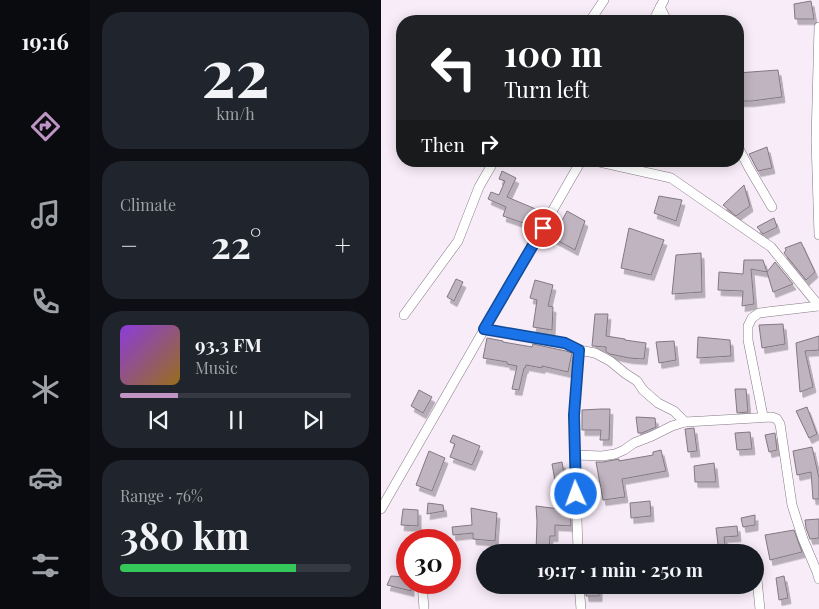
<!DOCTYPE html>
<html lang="en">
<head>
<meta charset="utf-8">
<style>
	body { margin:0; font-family:"Playfair Display",serif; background:#20242c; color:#f1f3f6; height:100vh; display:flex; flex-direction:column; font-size:19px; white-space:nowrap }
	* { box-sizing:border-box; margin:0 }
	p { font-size:16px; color:#9ea1a6 }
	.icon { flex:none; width:28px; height:28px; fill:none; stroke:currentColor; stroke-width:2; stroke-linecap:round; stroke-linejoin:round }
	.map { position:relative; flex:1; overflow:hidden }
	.panel { display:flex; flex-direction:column; gap:12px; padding:12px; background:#0d0f14; width:291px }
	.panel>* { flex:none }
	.hud { position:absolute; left:15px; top:15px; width:348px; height:152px; border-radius:20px; box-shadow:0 2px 12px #0003; background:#202124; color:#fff; overflow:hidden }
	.speed { position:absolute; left:15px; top:529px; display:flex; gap:10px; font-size:25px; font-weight:700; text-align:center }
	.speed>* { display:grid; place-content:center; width:65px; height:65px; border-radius:50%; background:#171b24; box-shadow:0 2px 12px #0003; line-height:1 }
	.speed .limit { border:8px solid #d22; background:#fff; color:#111 }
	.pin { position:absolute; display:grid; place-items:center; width:42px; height:42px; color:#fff; margin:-21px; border:2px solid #fff; border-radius:50%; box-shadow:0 1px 5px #0007 }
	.me { position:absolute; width:55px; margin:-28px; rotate:358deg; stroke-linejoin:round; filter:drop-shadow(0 0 4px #0008) }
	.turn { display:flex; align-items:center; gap:18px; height:105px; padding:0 25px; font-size:22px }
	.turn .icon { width:65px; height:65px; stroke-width:2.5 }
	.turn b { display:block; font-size:35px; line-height:42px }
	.then { display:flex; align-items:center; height:48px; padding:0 25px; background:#0003; gap:10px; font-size:19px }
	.big { font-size:38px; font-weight:700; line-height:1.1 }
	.panel .card { flex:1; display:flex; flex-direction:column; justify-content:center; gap:8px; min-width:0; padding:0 18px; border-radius:20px; background:#20242c }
	.panel .dial { align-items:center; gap:0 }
	.dial b { font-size:65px; line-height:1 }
	.song { display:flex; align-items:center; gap:15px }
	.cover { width:60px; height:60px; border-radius:8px; background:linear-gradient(135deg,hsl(270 70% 55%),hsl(40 70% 35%)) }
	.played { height:5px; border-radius:2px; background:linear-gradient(90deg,#c094c5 25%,#363941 25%) }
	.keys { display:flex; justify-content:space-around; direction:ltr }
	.heat { display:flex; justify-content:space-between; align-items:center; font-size:28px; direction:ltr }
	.charge { height:8px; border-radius:4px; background:linear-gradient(90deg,#34c759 76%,#363941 0) }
	.trip { position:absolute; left:95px; top:544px; width:288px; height:50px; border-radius:25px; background:#171b24; box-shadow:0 2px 12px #0003; font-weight:700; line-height:50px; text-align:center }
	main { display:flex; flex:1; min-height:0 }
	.tabs { display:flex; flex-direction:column; width:90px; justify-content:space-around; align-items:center; background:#090b0e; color:#9ea1a6 }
	.tabs .icon { width:35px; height:35px }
	.tabs .selected { color:#c094c5 }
	.tabs b { font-size:22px; color:#f1f3f6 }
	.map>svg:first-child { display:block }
</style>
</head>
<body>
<main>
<nav class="tabs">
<b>19:16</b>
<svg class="icon selected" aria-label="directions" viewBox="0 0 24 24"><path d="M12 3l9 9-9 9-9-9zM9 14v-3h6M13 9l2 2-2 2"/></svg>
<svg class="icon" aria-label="music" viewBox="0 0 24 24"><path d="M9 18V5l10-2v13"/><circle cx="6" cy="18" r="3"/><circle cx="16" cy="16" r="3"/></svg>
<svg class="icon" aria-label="phone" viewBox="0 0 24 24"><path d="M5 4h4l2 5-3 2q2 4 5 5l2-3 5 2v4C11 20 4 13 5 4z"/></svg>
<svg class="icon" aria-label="climate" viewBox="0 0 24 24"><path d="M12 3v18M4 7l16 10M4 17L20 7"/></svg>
<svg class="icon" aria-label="car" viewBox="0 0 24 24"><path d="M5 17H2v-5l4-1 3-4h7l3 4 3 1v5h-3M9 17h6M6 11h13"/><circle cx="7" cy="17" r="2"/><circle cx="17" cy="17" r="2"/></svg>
<svg class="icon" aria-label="filters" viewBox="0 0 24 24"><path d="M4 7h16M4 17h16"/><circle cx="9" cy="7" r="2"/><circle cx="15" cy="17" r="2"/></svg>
</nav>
<section class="panel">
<div class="card dial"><b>22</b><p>km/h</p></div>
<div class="card"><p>Climate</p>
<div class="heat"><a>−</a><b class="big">22°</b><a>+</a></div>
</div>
<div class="card">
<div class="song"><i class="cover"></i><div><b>93.3 FM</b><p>Music</p></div></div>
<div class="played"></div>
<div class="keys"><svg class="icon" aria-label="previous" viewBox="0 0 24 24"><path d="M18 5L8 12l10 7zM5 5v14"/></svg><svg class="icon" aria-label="pause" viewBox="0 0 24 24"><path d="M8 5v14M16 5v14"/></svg><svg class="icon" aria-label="next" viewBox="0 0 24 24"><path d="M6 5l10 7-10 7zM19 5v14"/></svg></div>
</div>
<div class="card"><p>Range · 76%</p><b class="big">380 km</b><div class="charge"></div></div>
</section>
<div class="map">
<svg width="438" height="609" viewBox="0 0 438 609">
	<defs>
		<filter id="shadow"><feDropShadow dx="3" dy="5.5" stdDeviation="0" flood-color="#0004"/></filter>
	</defs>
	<rect width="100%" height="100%" fill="#f8ecf8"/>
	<g fill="#bfb4bf" stroke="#827882" filter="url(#shadow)">
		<polygon points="430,1 433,19 414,19 413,4"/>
		<polygon points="397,70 401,97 371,101 356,101 356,73"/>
		<polygon points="386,147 391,168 377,171 368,154"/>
		<polygon points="121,171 135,178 126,197 157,210 151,226 122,216 125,207 107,199 110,192 118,195 124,181 118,179"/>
		<polygon points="363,185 369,206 355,216 342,205"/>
		<polygon points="278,196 301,200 295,221 273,213"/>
		<polygon points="186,211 204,221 194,250 172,238"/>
		<polygon points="393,218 396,227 382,234 376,227"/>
		<polygon points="248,228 283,240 270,275 240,268"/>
		<polygon points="420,242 434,272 425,280 403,253 405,250 404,248"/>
		<polygon points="320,253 321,292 291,294 295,255"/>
		<polygon points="363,260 382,260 386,272 370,269 373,304 361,306 362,291 337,290 338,272 362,274"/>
		<polygon points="394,262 412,284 392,292 386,272"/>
		<polygon points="75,279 82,282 73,301 66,297"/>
		<polygon points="154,280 172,285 167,306 172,307 171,330 152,327 156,300 149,298"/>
		<polygon points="214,314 227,314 225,336 244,339 244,340 265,343 263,359 248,358 229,354 225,352 225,347 211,346"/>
		<polygon points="402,324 404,344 381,348 378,325"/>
		<polygon points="438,336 438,350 424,351 432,387 419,392 415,343"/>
		<polygon points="317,337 349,340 350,356 316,358"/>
		<polygon points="106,338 122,341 122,342 151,347 152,344 185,351 191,353 187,372 161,366 161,368 145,365 144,368 143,368 138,390 131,389 136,366 126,364 126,362 102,358"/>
		<polygon points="293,341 295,360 278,363 275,342"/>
		<polygon points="354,389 365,389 367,412 356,413"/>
		<polygon points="38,390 51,397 42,413 30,406"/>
		<polygon points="426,407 436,434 428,438 415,411"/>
		<polygon points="220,409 229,409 228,440 219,440 220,430 201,430 201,410"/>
		<polygon points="255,417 274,418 275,427 261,433 257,433"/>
		<polygon points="313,428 316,451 307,452 304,429"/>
		<polygon points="369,432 371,449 356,450 354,433"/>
		<polygon points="394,433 396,450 388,452 384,435"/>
		<polygon points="72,435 99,446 91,465 69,457 74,444 69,442"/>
		<polygon points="431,447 438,478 438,499 432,499 430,472 416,475 412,451"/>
		<polygon points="280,450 285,471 241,479 244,497 222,500 215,462 222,462 238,459 238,461 272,455 272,452"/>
		<polygon points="48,451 64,458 51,491 35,485"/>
		<polygon points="181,462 189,509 190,526 174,525 174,536 169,536 168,552 155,551 156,522 155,506 179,509 171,464"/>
		<polygon points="333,463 335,482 314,482 313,466"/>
		<polygon points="269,501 270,516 250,518 249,503"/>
		<polygon points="47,503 62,505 63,511 46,514"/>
		<polygon points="90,508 116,513 114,541 92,539 92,533 72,535 71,527 91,525"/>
		<polygon points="22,509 37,510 37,526 20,525"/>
		<polygon points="374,515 374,525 362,527 360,518"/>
		<polygon points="438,519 438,538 429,539 425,528 424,520"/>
		<polygon points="356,526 357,536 343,537 345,552 338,552 335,528"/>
		<polygon points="413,530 421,552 389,560 384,535"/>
		<polygon points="10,576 26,577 26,582 30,582 30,591 6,585"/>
		<polygon points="403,576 407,598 398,600 395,578"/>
		<polygon points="204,585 218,585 218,596 205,596"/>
	</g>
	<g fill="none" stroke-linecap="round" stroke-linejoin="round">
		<g stroke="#837983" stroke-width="10">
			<g id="street">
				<polyline points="279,7 286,21"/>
				<polyline points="209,21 223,0"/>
				<polyline points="272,21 283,0"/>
				<polyline points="438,27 435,140 438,235"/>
				<polyline points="356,145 368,168 391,207"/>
				<polyline points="214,161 290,178 390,247 438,306"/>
				<polyline points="23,315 77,241 98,187 113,161"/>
				<polyline points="103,329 184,343 198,350 193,415 197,552"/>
				<polyline points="198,350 214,353 229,361 245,374 256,381 262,390 277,403 293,411 304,422"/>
				<polyline points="382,416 367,340 367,326 371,318 378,313 438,306"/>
				<polyline points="194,455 221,456 234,454 243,450 253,443 271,436 291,426 304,422 391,417 396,419 399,424 411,505 422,539 436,572 438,579"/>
				<polyline points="0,509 200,161"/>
				<polyline points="39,537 39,540"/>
				<polyline points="376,580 379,609"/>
				<polyline points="41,582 43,609"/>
				<polyline points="198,585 200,609"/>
			</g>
		</g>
		<use href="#street" stroke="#fff" stroke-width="9"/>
	</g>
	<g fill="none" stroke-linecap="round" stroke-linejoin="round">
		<g stroke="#114b97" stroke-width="12">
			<polyline id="route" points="162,228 103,329 184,343 198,350 193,415 195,494"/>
		</g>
		<use href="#route" stroke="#1a73e8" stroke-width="9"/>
	</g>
</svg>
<div class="speed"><div class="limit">30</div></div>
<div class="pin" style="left:162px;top:228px;background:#d93025"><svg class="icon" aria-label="arrive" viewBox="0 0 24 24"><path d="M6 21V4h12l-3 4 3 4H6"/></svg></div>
<svg class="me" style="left:195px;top:494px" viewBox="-20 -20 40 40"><circle r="17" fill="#1a73e8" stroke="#fff" stroke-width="3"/><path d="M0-11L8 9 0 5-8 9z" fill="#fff"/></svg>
<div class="trip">19:17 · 1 min · 250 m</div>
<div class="hud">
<div class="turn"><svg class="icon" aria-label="left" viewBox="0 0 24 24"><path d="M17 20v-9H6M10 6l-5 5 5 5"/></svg><div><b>100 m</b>Turn left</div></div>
<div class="then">Then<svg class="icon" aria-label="right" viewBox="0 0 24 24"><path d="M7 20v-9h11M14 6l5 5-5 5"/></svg></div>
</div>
</div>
</main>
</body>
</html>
